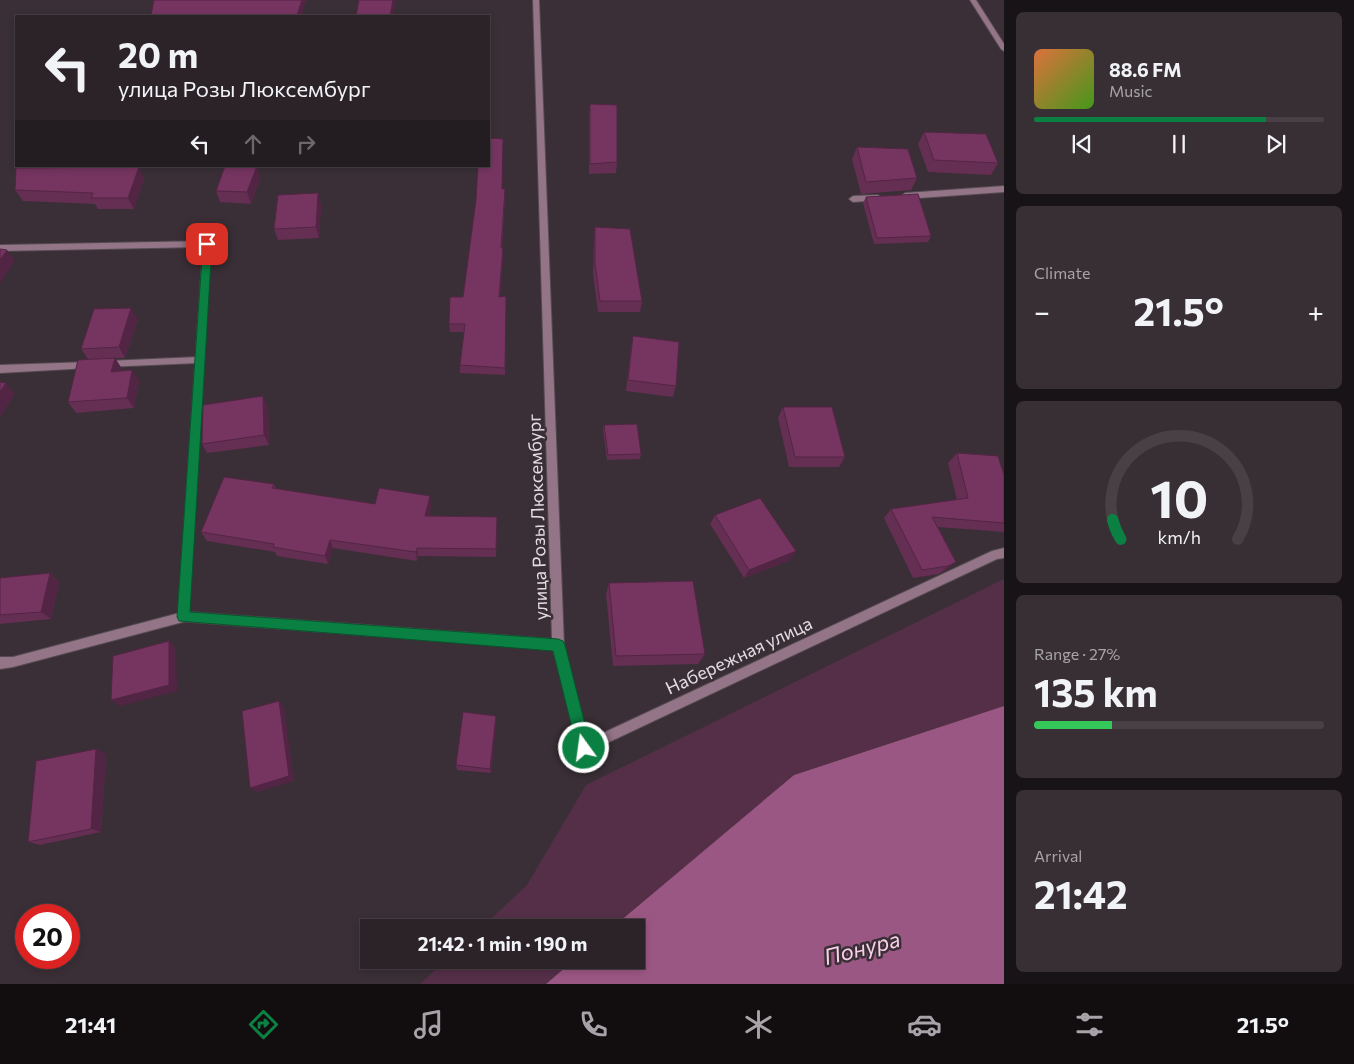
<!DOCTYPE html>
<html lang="en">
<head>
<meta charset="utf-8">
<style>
	body { margin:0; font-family:Commissioner,sans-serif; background:#382f34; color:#f1f3f6; height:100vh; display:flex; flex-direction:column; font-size:19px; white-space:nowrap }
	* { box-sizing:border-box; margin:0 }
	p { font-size:16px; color:#a6a4a8 }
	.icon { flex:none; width:28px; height:28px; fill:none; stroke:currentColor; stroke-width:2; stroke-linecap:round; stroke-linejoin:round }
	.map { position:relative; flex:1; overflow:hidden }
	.sheet { display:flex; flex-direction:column; gap:12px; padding:12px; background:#181316; width:350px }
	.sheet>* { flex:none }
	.top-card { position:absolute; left:15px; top:15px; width:475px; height:152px; border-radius:0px; box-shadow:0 2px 8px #0003,0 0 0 1px #484045; background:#2c2328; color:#f1f3f6; overflow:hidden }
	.speed { position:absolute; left:15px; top:904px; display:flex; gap:10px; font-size:25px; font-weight:700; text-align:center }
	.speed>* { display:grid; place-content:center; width:65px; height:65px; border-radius:50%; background:#2c2328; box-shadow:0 2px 8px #0003,0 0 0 1px #484045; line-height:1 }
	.speed .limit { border:8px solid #d22; background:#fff; color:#111 }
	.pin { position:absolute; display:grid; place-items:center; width:42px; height:42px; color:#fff; margin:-21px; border-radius:10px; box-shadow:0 2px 8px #0006 }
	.me { position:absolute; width:55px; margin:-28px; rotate:346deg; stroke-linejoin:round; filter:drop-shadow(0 0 4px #0008) }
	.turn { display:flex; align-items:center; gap:18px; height:105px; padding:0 20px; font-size:22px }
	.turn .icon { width:65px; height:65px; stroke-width:2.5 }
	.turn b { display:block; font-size:35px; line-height:42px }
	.lanes { display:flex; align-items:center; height:48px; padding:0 20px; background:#0003; justify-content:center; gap:25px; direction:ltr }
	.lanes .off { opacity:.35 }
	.big { font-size:38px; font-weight:700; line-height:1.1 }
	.sheet .card { flex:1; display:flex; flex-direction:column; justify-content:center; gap:8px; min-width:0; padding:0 18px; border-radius:8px; background:#382f34 }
	.sheet .dial { align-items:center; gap:0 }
	.dial svg { height:130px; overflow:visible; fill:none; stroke:#484045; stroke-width:7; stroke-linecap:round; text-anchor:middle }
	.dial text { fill:#f1f3f6; stroke:none }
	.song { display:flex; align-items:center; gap:15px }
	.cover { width:60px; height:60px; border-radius:8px; background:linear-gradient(135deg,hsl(20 70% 55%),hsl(100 70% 35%)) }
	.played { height:5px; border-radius:2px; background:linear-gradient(90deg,#0b8043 80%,#484045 80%) }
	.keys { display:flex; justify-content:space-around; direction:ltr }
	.heat { display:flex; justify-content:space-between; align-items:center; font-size:28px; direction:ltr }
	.charge { height:8px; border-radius:4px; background:linear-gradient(90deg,#34c759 27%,#484045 0) }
	.trip { position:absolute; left:360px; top:919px; width:285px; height:50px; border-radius:0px; background:#2c2328; box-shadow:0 2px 8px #0003,0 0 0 1px #484045; font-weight:700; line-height:50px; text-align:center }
	.tabs { display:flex; height:80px; justify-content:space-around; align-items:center; background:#120e10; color:#a6a4a8 }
	.tabs .icon { width:35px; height:35px }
	.tabs .selected { color:#0b8043 }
	.tabs b { font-size:22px; color:#f1f3f6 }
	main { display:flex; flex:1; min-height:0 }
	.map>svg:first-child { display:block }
</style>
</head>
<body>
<main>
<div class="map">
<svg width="1004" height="984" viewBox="0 0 1004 984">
	<rect width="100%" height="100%" fill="#3a2f36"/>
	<g fill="#552f48">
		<polygon points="1004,579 1004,706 794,775 613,927 481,928 527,885 586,785"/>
		<polygon points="446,960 574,960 546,984 420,984"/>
	</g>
	<polygon fill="#9b5783" points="1004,706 1004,984 546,984 574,960 636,960 636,928 613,927 794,775"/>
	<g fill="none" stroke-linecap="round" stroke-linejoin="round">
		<g stroke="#554b51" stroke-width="2">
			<g id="lane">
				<polygon points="970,0 976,0 1004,44 1004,51 1001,49"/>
				<polygon points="1004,186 1004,192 905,199 901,196 905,193"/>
				<polygon points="878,195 882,198 881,200 853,202 849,199 853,196"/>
				<polygon points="198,357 202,360 198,363 106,367 101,364 106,361"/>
				<polygon points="89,362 94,365 89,368 0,373 0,365"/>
				<polygon points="1004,548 1004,558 997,559 588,752 584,754 580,752 552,645 554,641 558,640 562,641 564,645 588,740 992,551"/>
				<polygon points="183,612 187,613 188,617 187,621 183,622 13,667 0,669 0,657 13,657"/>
			</g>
		</g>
		<g stroke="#554b51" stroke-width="2">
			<polygon id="street" points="533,0 539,0 564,645 562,649 558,650 179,621 178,617 203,247 0,251 0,245 207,241 211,244 189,612 552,639"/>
		</g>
		<use href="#lane" fill="#947588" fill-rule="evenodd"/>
		<use href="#street" fill="#947588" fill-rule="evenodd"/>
	</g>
	<g fill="#652e53">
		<polygon points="154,0 306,0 301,16 151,16"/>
		<polygon points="590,104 617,162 616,173 589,174 589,115"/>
		<polygon points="924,132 998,163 991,175 928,172 918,144"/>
		<polygon points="857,147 917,178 911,190 861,194 852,159"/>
		<polygon points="257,166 260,178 251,204 220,202 216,191"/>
		<polygon points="144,179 134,209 98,209 95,204 23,201 15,190"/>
		<polygon points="502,189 505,189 505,197 502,248 503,256 500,297 506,296 505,375 460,373 460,365 464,332 450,332 449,324 463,297 476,200"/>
		<polygon points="866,197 931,236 928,242 874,244 863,203"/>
		<polygon points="321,205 319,238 278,240 274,229"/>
		<polygon points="595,227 642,301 640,312 598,312 593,274 594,239"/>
		<polygon points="138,319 125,358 115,358 122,369 121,371 139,380 134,408 76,413 68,402 88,359 81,349"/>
		<polygon points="633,336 676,386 673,397 626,391 631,347"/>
		<polygon points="268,407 269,445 207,453 202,444"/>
		<polygon points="783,407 845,457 839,467 789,467 778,418"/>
		<polygon points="604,425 641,454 640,459 607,460 603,430"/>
		<polygon points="957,453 1004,475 1004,532 938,527 956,562 946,570 939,574 913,578 884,518 891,509 957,500 948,463"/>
		<polygon points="274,484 276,489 375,504 431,505 429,516 497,517 496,557 418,556 417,561 333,548 328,564 277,556 275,552 207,541 201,532"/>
		<polygon points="715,515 790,560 744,578 710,524"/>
		<polygon points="50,573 59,582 51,619 0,624 0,578"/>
		<polygon points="609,583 705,654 698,664 613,666 606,594"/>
		<polygon points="496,722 491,773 457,770 456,765"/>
		<polygon points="106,754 101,832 40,845 28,842"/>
	</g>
	<g fill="#532544">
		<polygon points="302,0 306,0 301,16 297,16"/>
		<polygon points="393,0 395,0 395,3 393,16 390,16"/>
		<polygon points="257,166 260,178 251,204 247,192"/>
		<polygon points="139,167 144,179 134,209 128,198"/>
		<polygon points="318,193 321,205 319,238 316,227"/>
		<polygon points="503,248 503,256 499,304 499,297"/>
		<polygon points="7,250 15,261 0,283 0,260"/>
		<polygon points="131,308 138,319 125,358 119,347"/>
		<polygon points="115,358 122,369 118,382 111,372"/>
		<polygon points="132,370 139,380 134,408 127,398"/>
		<polygon points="6,383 15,394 0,417 0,392"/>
		<polygon points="263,396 268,407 269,445 264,435"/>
		<polygon points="430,496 431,505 426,525 425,516"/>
		<polygon points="330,540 333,548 328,564 325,556"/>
		<polygon points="417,548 418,556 417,561 416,552"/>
		<polygon points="796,551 790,560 744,578 749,570"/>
		<polygon points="956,562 946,570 939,574 948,566"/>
		<polygon points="50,573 59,582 51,619 41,612"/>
		<polygon points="169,641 176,648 177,691 120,706 111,700"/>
		<polygon points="279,701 284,707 294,781 257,792 250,788"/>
		<polygon points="496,716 496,722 491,773 490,769"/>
		<polygon points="96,749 106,754 101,832 91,829"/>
	</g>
	<g fill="#763561" stroke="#532544">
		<polygon points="154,0 302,0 297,15 151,15"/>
		<polygon points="359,0 393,0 390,16 356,16"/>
		<polygon points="590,104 617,105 617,162 590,164"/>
		<polygon points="924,132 986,134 998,163 934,160"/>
		<polygon points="489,138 503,139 502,189 505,189 501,248 503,248 499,297 506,296 505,368 460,365 465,324 449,324 450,297 463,297 476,200 478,166 489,166"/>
		<polygon points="857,147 908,149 917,178 866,182"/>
		<polygon points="225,166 257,166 247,192 216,191"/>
		<polygon points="139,167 128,198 91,198 93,193 15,190 16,168"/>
		<polygon points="318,193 316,227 274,229 278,195"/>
		<polygon points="918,194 931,236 877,238 866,197"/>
		<polygon points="595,227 630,229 642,301 600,301 595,263"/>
		<polygon points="0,249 7,250 0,260"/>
		<polygon points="131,308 119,347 81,349 94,309"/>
		<polygon points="633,336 679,342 676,386 628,380"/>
		<polygon points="115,358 111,372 132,370 127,398 68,402 78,360"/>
		<polygon points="0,382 6,383 0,392"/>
		<polygon points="263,396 264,435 202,444 203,405"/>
		<polygon points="783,407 832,407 845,457 795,457"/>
		<polygon points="637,424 641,454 608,455 604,425"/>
		<polygon points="957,453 998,456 1004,475 1004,523 932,517 956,562 948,566 922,570 891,509 968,498"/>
		<polygon points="224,477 274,484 272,488 375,504 379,488 430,496 425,516 497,517 496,549 417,548 416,552 330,540 325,556 273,547 274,544 201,532"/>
		<polygon points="760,498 796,551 749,570 715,515"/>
		<polygon points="50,573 41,612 0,615 0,578"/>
		<polygon points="693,581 705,654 616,656 609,583"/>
		<polygon points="169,641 169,685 111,700 113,656"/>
		<polygon points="279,701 289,776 250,788 242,711"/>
		<polygon points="463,712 496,716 490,769 456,765"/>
		<polygon points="96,749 91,829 28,842 36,761"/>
	</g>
	<polygon fill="#0b8043" stroke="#07532c" points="207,241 212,244 190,612 558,639 563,641 565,645 591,748 589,753 584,755 579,753 577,748 553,651 179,621 177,617 203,244"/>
	<g text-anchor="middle" stroke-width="5" stroke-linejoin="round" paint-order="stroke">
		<g font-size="18" fill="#e3dce0" stroke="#3a2f36">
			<text transform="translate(538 517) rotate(-92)" y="6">улица Розы Люксембург</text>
			<text transform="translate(739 656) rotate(-25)" y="6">Набережная улица</text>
		</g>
		<g font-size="22" font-style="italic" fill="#f9d1e9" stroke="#3a2f36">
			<text transform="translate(862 948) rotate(-14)" y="8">Понура</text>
		</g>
	</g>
</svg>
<div class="speed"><div class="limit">20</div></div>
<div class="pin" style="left:207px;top:244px;background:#d93025"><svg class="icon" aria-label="arrive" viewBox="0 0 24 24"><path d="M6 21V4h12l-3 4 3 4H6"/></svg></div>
<svg class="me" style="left:584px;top:748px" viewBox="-20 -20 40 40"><circle r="17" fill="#0b8043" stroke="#fff" stroke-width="3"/><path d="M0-11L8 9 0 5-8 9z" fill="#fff"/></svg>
<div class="trip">21:42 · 1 min · 190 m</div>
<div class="top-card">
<div class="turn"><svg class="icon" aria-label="left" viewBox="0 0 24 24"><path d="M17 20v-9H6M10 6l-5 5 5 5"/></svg><div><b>20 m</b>улица Розы Люксембург</div></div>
<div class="lanes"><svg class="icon" aria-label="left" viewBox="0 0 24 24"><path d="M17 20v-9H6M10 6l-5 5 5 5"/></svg><svg class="icon off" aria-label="ahead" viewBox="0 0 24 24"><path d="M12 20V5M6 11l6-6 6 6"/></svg><svg class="icon off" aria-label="right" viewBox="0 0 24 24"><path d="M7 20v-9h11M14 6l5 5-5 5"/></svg></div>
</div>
</div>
<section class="sheet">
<div class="card">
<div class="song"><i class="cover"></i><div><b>88.6 FM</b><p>Music</p></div></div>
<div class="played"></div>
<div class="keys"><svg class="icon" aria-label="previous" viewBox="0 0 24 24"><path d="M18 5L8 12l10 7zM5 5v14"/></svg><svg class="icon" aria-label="pause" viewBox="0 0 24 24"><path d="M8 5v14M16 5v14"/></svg><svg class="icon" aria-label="next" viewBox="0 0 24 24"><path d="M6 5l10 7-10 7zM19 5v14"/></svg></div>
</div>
<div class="card"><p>Climate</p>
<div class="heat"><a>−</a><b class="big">21.5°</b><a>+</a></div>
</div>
<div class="card dial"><svg viewBox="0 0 100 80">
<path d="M14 69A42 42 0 1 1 86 69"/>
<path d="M14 69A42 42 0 0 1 9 57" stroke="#0b8043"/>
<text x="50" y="56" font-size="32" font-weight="700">10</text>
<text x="50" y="72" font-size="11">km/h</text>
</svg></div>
<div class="card"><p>Range · 27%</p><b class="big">135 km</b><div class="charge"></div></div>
<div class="card"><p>Arrival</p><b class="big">21:42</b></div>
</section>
</main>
<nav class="tabs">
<b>21:41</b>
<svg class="icon selected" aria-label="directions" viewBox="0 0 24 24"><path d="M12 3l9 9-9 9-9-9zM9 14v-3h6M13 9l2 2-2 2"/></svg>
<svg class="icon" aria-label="music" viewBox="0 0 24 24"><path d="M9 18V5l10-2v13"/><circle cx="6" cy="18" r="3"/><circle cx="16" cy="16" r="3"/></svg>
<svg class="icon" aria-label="phone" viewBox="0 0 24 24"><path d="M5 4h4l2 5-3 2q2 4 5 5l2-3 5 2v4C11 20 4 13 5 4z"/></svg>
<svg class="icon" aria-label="climate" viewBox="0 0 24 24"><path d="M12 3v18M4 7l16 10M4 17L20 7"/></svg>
<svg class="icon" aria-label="car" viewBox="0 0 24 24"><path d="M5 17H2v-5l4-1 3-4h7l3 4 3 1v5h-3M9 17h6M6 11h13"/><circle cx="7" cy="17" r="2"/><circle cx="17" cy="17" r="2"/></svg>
<svg class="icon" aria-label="filters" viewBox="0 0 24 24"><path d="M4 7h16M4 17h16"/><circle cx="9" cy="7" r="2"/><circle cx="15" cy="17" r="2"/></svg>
<b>21.5°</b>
</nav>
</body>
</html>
